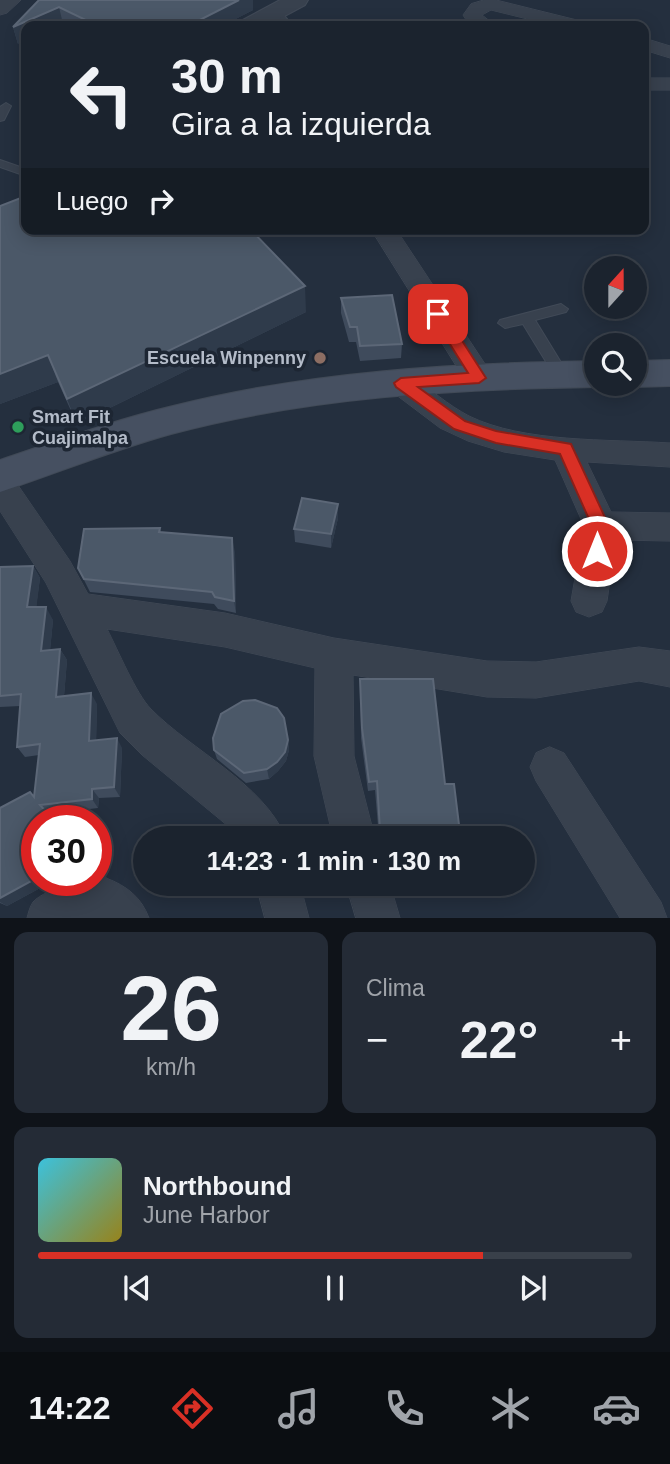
<!DOCTYPE html>
<html lang="es">
<head>
<meta charset="utf-8">
<style>
	body { margin:0; font-family:Helvetica,sans-serif; background:#242b36; color:#f1f3f6; height:100vh; display:flex; flex-direction:column; font-size:26px; white-space:nowrap }
	* { box-sizing:border-box; margin:0 }
	p { font-size:23px; color:#a0a4aa }
	.icon { flex:none; width:38px; height:38px; fill:none; stroke:currentColor; stroke-width:2; stroke-linecap:round; stroke-linejoin:round }
	.map { position:relative; height:918px; overflow:hidden }
	.side { display:flex; flex-direction:column; gap:14px; padding:14px; background:#0f1319; flex:1 }
	.side>* { flex:none }
	.guide { position:absolute; left:21px; top:21px; width:628px; height:214px; border-radius:14px; box-shadow:0 4px 18px #0003,0 0 0 2px #39404a; background:#1b232e; color:#f1f3f6; overflow:hidden }
	.needle { width:46px; rotate:21deg }
	.buttons { position:absolute; left:584px; top:256px; display:grid; gap:14px }
	.buttons a { display:grid; place-items:center; width:63px; height:63px; border-radius:50%; background:#1b232e; box-shadow:0 4px 18px #0003,0 0 0 2px #39404a; font-size:35px }
	.speed { position:absolute; left:21px; top:805px; display:flex; gap:14px; font-size:35px; font-weight:700; text-align:center }
	.speed>* { display:grid; place-content:center; width:91px; height:91px; border-radius:50%; background:#1b232e; box-shadow:0 4px 18px #0003,0 0 0 2px #39404a; line-height:1 }
	.speed .limit { border:10px solid #d22; background:#fff; color:#111 }
	.pin { position:absolute; display:grid; place-items:center; width:60px; height:60px; color:#fff; margin:-30px; border-radius:14px; box-shadow:0 4px 10px #0006 }
	.me { position:absolute; width:77px; margin:-38px; rotate:0deg; stroke-linejoin:round; filter:drop-shadow(0 0 5px #0008) }
	.turn { display:flex; align-items:center; gap:24px; height:147px; padding:0 35px; font-size:32px }
	.turn .icon { width:91px; height:91px; stroke-width:2.5 }
	.turn b { display:block; font-size:49px; line-height:60px }
	.then { display:flex; align-items:center; height:66px; padding:0 35px; background:#0003; gap:14px; font-size:26px }
	.big { font-size:52px; font-weight:800; line-height:1.1 }
	.side .widget { flex:1; display:flex; flex-direction:column; justify-content:center; gap:10px; min-width:0; padding:0 24px; border-radius:14px; background:#242b36 }
	.side .dial { align-items:center; gap:0 }
	.dial b { font-size:91px; line-height:1 }
	.song { display:flex; align-items:center; gap:21px }
	.cover { width:84px; height:84px; border-radius:10px; background:linear-gradient(135deg,hsl(190 70% 55%),hsl(50 70% 35%)) }
	.played { height:7px; border-radius:4px; background:linear-gradient(90deg,#d93025 75%,#39404a 75%) }
	.keys { display:flex; justify-content:space-around; direction:ltr }
	.heat { display:flex; justify-content:space-between; align-items:center; font-size:38px; direction:ltr }
	.side .tiles { flex:1; display:grid; gap:14px; grid-template-columns:1fr 1fr }
	.widget:last-child { grid-column:span 2 }
	.trip { position:absolute; left:133px; top:826px; width:402px; height:70px; border-radius:35px; background:#1b232e; box-shadow:0 4px 18px #0003,0 0 0 2px #39404a; font-weight:800; line-height:70px; text-align:center }
	.dock { display:flex; height:112px; justify-content:space-around; align-items:center; background:#0b0e12; color:#a0a4aa }
	.dock .icon { width:49px; height:49px }
	.dock .current { color:#d93025 }
	.dock b { font-size:32px; color:#f1f3f6 }
	.map>svg:first-child { display:block }
</style>
</head>
<body>
<div class="map">
<svg width="670" height="918" viewBox="0 0 670 918">
	<rect width="100%" height="100%" fill="#242f3e"/>
	<g fill="none" stroke-linecap="round" stroke-linejoin="round">
		<g stroke="#414a57" stroke-width="2">
			<g id="service">
				<polygon points="274,11 280,11 293,26 283,26 272,13"/>
				<polygon points="6,103 11,106 4,120 0,121 0,107"/>
				<polygon points="0,160 26,169 26,176 0,167"/>
				<polygon points="561,304 568,309 566,312 535,320 568,374 561,379 556,378 523,324 505,328 498,323 500,320"/>
			</g>
		</g>
		<g stroke="#414a57" stroke-width="1">
			<g id="minor">
				<polygon points="0,0 21,0 7,13 0,15"/>
				<polygon points="484,0 496,0 585,22 588,26 556,26 491,10 482,15 496,26 470,26 463,15 471,4"/>
				<polygon points="644,38 670,46 670,58 644,50"/>
				<rect x="644" y="78" width="26" height="12"/>
				<polygon points="371,229 396,229 489,370 494,378 489,386 479,389 469,386"/>
				<path d="M401 372 411 375C430 389 448 405 469 416 524 443 608 439 670 443V467L587 462 611 512 670 513V541L616 540 607 601 602 612 589 617 576 612 571 601 584 526 555 460 504 452 468 441 440 428 391 391 386 383 391 375Z"/>
				<path d="M0 471 11 475 70 561 88 594 225 613 334 638 487 661 536 662 639 647 670 651V687L639 681 536 698 487 697 353 675 354 756 375 838H333L314 756 315 668 225 647 107 629C118 650 136 694 151 709 192 751 263 783 286 838H238L228 826 142 755 120 733 46 583 0 511Z"/>
				<polygon points="550,747 564,753 661,902 667,918 620,918 536,781 530,767 536,753"/>
				<path d="M106 878C127 886 141 897 149 918H27C28 914 30 906 33 902 47 887 88 880 106 878Z"/>
				<polygon points="256,884 300,884 309,918 265,918"/>
				<polygon points="346,884 390,884 400,918 356,918"/>
			</g>
		</g>
		<g stroke="#414a57" stroke-width="2">
			<polygon id="tertiary" points="280,0 308,0 305,5 266,26 237,26 241,21"/>
		</g>
		<g stroke="#414a57" stroke-width="2">
			<g id="secondary">
				<polygon points="670,360 670,386 635,387 623,383 635,383 635,361"/>
				<path d="M597 361V383H609L597 387C454 389 310 397 171 434 113 450 57 473 0 492V460C57 441 114 420 173 406 312 371 454 363 597 361Z"/>
			</g>
		</g>
		<use href="#service" fill="#38414e" fill-rule="evenodd"/>
		<use href="#minor" fill="#38414e" fill-rule="evenodd"/>
		<use href="#tertiary" fill="#38414e" fill-rule="evenodd"/>
		<use href="#secondary" fill="#465061" fill-rule="evenodd"/>
	</g>
	<g fill="#3f4b5c">
		<polygon points="39,0 253,0 253,10 222,26 68,26 63,24 58,26 26,26 18,44 13,27"/>
		<polygon points="0,206 306,312 77,424 58,382 0,404"/>
		<polygon points="341,298 402,344 401,358 360,361 356,342 349,342 341,313"/>
		<polygon points="338,504 338,518 331,548 295,542 294,529"/>
		<polygon points="160,528 161,532 235,552 236,613 218,609 214,604 90,592 78,568"/>
		<polygon points="33,566 40,578 36,607 53,620 50,650 60,649 67,660 64,696 97,704 96,740 122,748 120,797 99,798 98,808 48,814 37,821 37,880 55,880 7,906 0,903 0,808 34,797 39,755 25,757 17,747 20,706 0,707 0,567"/>
		<polygon points="360,679 445,784 460,833 472,838 379,838 375,790 368,791 361,738"/>
		<polygon points="288,740 289,750 286,761 278,771 269,779 246,783 217,759 214,750"/>
		<polygon points="395,884 477,884 475,887 396,893"/>
	</g>
	<g fill="#2f3b4b">
		<polygon points="239,0 253,0 253,10 222,26 188,26"/>
		<polygon points="59,7 63,24 58,26 26,26 26,41 18,44 13,27"/>
		<polygon points="305,286 306,312 77,424 67,399"/>
		<polygon points="48,355 58,382 0,404 0,374"/>
		<polygon points="338,504 338,518 331,548 331,534"/>
		<polygon points="232,538 235,552 236,613 234,601"/>
		<polygon points="33,566 40,578 35,619 27,607"/>
		<polygon points="46,607 53,620 49,662 41,651"/>
		<polygon points="60,649 67,660 63,708 56,697"/>
		<polygon points="91,693 97,704 96,751 89,741"/>
		<polygon points="117,738 122,748 120,797 114,787"/>
		<polygon points="288,740 289,750 286,761 278,771 269,779 267,769"/>
		<polygon points="92,789 99,798 98,808 92,799"/>
		<polygon points="40,805 54,821 38,821 36,817"/>
		<polygon points="37,878 37,880 55,880 7,906 0,902 0,898"/>
	</g>
	<g fill="#4b5868" stroke="#5c6777" stroke-width="2">
		<polygon points="39,0 239,0 188,26 124,26 119,24 114,26 98,26 59,7 13,27"/>
		<polygon points="26,196 26,229 250,229 305,286 67,399 48,355 0,374 0,206"/>
		<polygon points="392,295 402,344 360,346 357,327 350,327 341,298"/>
		<polygon points="302,498 338,504 331,534 294,529"/>
		<polygon points="160,528 159,532 232,538 234,601 215,597 212,592 84,579 78,568 84,529"/>
		<polygon points="33,566 27,607 46,607 41,651 60,649 56,697 91,693 89,741 117,738 114,787 92,789 92,799 40,805 48,814 36,817 38,821 37,878 0,898 0,808 30,792 34,797 40,744 17,747 21,694 0,696 0,567"/>
		<polygon points="360,679 433,679 445,784 454,784 460,833 471,832 472,838 393,838 392,830 380,830 377,781 369,782 362,728"/>
		<polygon points="255,700 277,708 284,718 288,740 285,752 277,762 267,769 244,773 214,750 213,738 221,714 243,701"/>
		<polygon points="398,884 431,884 398,886"/>
	</g>
	<polygon fill="#d93025" stroke="#8d1f18" stroke-width="2" points="438,309 443,311 486,378 479,383 418,387 465,421 496,431 571,444 609,526 603,556 597,558 591,556 588,551 592,526 560,454 496,443 454,429 396,387 394,383 401,378 468,373 431,314"/>
	<circle fill="#8d6e63" stroke="#1d2633" stroke-width="2.5" cx="320" cy="358" r="7"/>
	<circle fill="#2e9e5b" stroke="#1d2633" stroke-width="2.5" cx="18" cy="427" r="7"/>
	<g text-anchor="middle" stroke-width="7" stroke-linejoin="round" paint-order="stroke">
		<g font-size="18" font-weight="bold" fill="#b4bcc9" stroke="#1d2633" text-anchor="end">
			<text x="306" y="364">Escuela Winpenny</text>
			<text x="32" y="423" text-anchor="start">Smart Fit<tspan x="32" dy="21">Cuajimalpa</tspan></text>
		</g>
	</g>
</svg>
<div class="buttons">
<a><svg class="needle" viewBox="-14 -14 28 28"><path d="M0-13l5 13h-10z" fill="#e53935"/><path d="M0 13l5-13h-10z" fill="#a0a4aa"/></svg></a>
<a><svg class="icon" aria-label="search" viewBox="0 0 24 24"><circle cx="10" cy="10" r="6"/><path d="M15 15l6 6"/></svg></a>
</div>
<div class="speed"><div class="limit">30</div></div>
<div class="pin" style="left:438px;top:314px;background:#d93025"><svg class="icon" aria-label="arrive" viewBox="0 0 24 24"><path d="M6 21V4h12l-3 4 3 4H6"/></svg></div>
<svg class="me" style="left:597px;top:551px" viewBox="-20 -20 40 40"><circle r="17" fill="#d93025" stroke="#fff" stroke-width="3"/><path d="M0-11L8 9 0 5-8 9z" fill="#fff"/></svg>
<div class="trip">14:23 · 1 min · 130 m</div>
<div class="guide">
<div class="turn"><svg class="icon" aria-label="left" viewBox="0 0 24 24"><path d="M17 20v-9H6M10 6l-5 5 5 5"/></svg><div><b>30 m</b>Gira a la izquierda</div></div>
<div class="then">Luego<svg class="icon" aria-label="right" viewBox="0 0 24 24"><path d="M7 20v-9h11M14 6l5 5-5 5"/></svg></div>
</div>
</div>
<section class="side">
<div class="tiles">
<div class="widget dial"><b>26</b><p>km/h</p></div>
<div class="widget"><p>Clima</p>
<div class="heat"><a>−</a><b class="big">22°</b><a>+</a></div>
</div>
<div class="widget">
<div class="song"><i class="cover"></i><div><b>Northbound</b><p>June Harbor</p></div></div>
<div class="played"></div>
<div class="keys"><svg class="icon" aria-label="previous" viewBox="0 0 24 24"><path d="M18 5L8 12l10 7zM5 5v14"/></svg><svg class="icon" aria-label="pause" viewBox="0 0 24 24"><path d="M8 5v14M16 5v14"/></svg><svg class="icon" aria-label="next" viewBox="0 0 24 24"><path d="M6 5l10 7-10 7zM19 5v14"/></svg></div>
</div>
</div>
</section>
<nav class="dock">
<b>14:22</b>
<svg class="icon current" aria-label="directions" viewBox="0 0 24 24"><path d="M12 3l9 9-9 9-9-9zM9 14v-3h6M13 9l2 2-2 2"/></svg>
<svg class="icon" aria-label="music" viewBox="0 0 24 24"><path d="M9 18V5l10-2v13"/><circle cx="6" cy="18" r="3"/><circle cx="16" cy="16" r="3"/></svg>
<svg class="icon" aria-label="phone" viewBox="0 0 24 24"><path d="M5 4h4l2 5-3 2q2 4 5 5l2-3 5 2v4C11 20 4 13 5 4z"/></svg>
<svg class="icon" aria-label="climate" viewBox="0 0 24 24"><path d="M12 3v18M4 7l16 10M4 17L20 7"/></svg>
<svg class="icon" aria-label="car" viewBox="0 0 24 24"><path d="M5 17H2v-5l4-1 3-4h7l3 4 3 1v5h-3M9 17h6M6 11h13"/><circle cx="7" cy="17" r="2"/><circle cx="17" cy="17" r="2"/></svg>
</nav>
</body>
</html>
